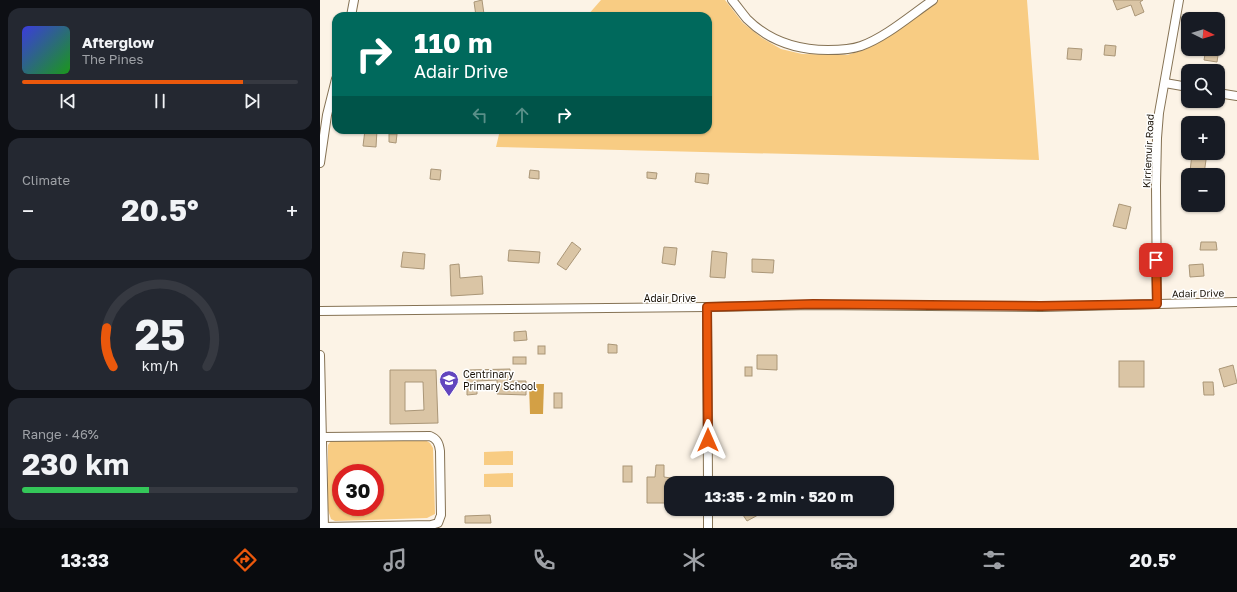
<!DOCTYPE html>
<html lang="en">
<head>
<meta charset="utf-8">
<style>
	body { margin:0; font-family:"Golos Text",sans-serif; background:#242831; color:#f1f3f6; height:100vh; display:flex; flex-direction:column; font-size:15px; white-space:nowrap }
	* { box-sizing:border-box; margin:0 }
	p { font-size:13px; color:#9ea1a6 }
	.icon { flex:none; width:22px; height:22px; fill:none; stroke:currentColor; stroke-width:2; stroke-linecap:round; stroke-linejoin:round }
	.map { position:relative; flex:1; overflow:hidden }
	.panel { display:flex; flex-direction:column; gap:8px; padding:8px; background:#0d0f14; width:320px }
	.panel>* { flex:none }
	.top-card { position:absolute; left:12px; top:12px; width:380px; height:122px; border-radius:12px; box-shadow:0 1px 3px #0004; background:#00695c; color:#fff; overflow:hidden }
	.needle { width:26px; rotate:95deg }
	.fabs { position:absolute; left:861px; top:12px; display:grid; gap:8px }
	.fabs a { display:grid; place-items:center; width:44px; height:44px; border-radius:8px; background:#171b24; box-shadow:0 1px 3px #0004; font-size:20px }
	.speed { position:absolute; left:12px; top:464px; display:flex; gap:8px; font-size:20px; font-weight:700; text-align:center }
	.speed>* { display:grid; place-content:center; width:52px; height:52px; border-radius:50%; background:#171b24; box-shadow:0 1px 3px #0004; line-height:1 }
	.speed .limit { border:6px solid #d22; background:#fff; color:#111 }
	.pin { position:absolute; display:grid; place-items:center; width:34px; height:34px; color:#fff; margin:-17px; border-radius:8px; box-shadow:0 2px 6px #0006 }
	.me { position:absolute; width:44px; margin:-22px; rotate:0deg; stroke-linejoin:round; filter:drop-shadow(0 0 3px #0008) }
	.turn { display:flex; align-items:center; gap:14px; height:84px; padding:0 16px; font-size:18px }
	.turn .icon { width:52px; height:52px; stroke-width:2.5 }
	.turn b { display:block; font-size:28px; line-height:34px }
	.lanes { display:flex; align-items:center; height:38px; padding:0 16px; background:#0003; justify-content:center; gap:20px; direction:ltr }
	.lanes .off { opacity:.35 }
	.big { font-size:30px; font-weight:700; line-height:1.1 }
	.panel .card { flex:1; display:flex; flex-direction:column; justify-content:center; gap:6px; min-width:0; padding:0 14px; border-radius:12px; background:#242831 }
	.panel .dial { align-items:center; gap:0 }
	.dial svg { height:104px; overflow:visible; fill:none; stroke:#363941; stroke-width:7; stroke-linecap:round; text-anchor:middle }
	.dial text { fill:#f1f3f6; stroke:none }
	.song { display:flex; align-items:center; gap:12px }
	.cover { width:48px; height:48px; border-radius:6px; background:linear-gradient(135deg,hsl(240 70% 55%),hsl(120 70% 35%)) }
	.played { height:4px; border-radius:2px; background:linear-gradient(90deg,#ea580c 80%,#363941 80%) }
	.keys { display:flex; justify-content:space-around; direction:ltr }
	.heat { display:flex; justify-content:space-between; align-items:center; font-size:22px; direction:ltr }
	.charge { height:6px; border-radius:3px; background:linear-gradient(90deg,#34c759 46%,#363941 0) }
	.trip { position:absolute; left:344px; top:476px; width:230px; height:40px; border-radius:12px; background:#171b24; box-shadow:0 1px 3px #0004; font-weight:700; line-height:40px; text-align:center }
	.menu { display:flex; height:64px; justify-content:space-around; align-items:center; background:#090b0e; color:#9ea1a6 }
	.menu .icon { width:28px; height:28px }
	.menu .current { color:#ea580c }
	.menu b { font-size:18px; color:#f1f3f6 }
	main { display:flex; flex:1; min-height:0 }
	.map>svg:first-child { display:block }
</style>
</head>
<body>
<main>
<section class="panel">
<div class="card">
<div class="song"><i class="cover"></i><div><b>Afterglow</b><p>The Pines</p></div></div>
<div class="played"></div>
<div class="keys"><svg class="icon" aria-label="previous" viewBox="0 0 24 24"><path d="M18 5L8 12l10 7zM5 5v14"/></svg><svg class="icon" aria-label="pause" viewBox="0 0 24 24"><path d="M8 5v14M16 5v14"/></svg><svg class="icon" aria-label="next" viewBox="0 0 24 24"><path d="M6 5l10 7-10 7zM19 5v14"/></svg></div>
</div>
<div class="card"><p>Climate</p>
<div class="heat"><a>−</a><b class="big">20.5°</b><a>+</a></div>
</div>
<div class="card dial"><svg viewBox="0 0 100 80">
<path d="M14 69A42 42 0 1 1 86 69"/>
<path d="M14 69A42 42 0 0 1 9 39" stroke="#ea580c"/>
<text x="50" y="56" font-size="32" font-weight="700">25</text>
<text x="50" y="72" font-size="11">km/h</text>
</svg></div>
<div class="card"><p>Range · 46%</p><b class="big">230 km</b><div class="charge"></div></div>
</section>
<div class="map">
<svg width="917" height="528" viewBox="0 0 917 528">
	<rect width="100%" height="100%" fill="#fcf3e6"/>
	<g fill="#f8cc83" fill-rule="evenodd">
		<polygon points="281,0 405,0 423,23 442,38 461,49 482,54 527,55 544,50 558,43 616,0 707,0 719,160 176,147 180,130 388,130 388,16 267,16"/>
		<path d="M105 440 110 443 113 448 115 514 107 518 15 521 11 519 8 510V445L11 441ZM21 473H55V507H21Z"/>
		<polygon points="193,451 193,465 164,465 164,452"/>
		<polygon points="193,473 193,487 164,487 164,474"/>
	</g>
	<polygon fill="#d3a045" points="209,384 224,384 223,414 210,414"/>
	<g fill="#dac5a5" stroke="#aa9677" fill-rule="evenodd">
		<polygon points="162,0 164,14 156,16 154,2"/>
		<polygon points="793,0 823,0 820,2 824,12 815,16 811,5 797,10"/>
		<polygon points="785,45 796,46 795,56 784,55"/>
		<polygon points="748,48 762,49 761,60 747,59"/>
		<polygon points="886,49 899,49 897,62 884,60"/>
		<polygon points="45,130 57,130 56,147 43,146"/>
		<polygon points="69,134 77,134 76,143 69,142"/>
		<polygon points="872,153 887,153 884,174 870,172"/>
		<polygon points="111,169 121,170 120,180 110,179"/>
		<polygon points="210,170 219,171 219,179 209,178"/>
		<polygon points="327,172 337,173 336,179 327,178"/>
		<polygon points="376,173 389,174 388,184 375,182"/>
		<polygon points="799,204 811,207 806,229 793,226"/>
		<polygon points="252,242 261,249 246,270 237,264"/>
		<polygon points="881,242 896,242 897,250 880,250"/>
		<polygon points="344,247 357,248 355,265 342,263"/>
		<polygon points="189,250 220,252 219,263 188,261"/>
		<polygon points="392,251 407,253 405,278 390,277"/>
		<polygon points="83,252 105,254 104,269 81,267"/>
		<polygon points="432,259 454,260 453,273 432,272"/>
		<polygon points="139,264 140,278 162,276 163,294 131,296 130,265"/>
		<polygon points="883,264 884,276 870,277 869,265"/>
		<polygon points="206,331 207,340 194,341 194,332"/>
		<polygon points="288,344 297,345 297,353 288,353"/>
		<rect x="218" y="346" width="7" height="8"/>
		<polygon points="437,355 457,355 457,370 437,369"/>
		<rect x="193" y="357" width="13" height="7"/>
		<rect x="799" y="361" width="25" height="26"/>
		<polygon points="913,365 917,383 904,387 899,369"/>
		<rect x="425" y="367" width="7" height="9"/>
		<polygon points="190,369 190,381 206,381 206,395 177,394 177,380 157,381 157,394 147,395 147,370"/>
		<path d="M70 370H116L118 423 70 424ZM85 382H103L104 410 85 411Z"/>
		<polygon points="883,382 893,382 894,395 884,395"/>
		<rect x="234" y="393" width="8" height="15"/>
		<polygon points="336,465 344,465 344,477 351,478 351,503 327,503 327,477 335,477"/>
		<rect x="303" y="466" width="9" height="16"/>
		<polygon points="426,509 449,509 427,521 421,512"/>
		<polygon points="170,515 171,523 145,523 145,516"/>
	</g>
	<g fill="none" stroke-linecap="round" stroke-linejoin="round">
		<g stroke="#857254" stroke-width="10">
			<g id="minor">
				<path d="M412 0C417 6 422 13 427 19 449 41 478 50 508 50 519 50 530 50 541 46 566 37 591 15 613 0"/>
				<polyline points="31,16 34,0"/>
				<polyline points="845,83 868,87"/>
				<polyline points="898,93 917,96"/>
				<polyline points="0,163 7,115 16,79"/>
				<polyline points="837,304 836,186 837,138 839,113 859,0"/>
				<polyline points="387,307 388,483"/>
				<polyline points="0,311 387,307 493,305 721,307 917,302"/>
				<polyline points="0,355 4,528"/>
				<path d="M3 437 110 436C117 439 119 443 120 451L121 515 118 523 111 525 4 527"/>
				<polyline points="388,509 388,528"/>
			</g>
		</g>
		<use href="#minor" stroke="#fff" stroke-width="8"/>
	</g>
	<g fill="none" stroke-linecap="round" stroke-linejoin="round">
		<g stroke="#983908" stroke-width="10">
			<polyline id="route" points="388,440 387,307 493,304 721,306 837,304 836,260"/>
		</g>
		<use href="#route" stroke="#ea580c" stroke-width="7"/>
	</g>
	<defs>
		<g id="school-pin" transform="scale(1)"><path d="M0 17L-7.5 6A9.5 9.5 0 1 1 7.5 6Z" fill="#6245be" stroke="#fff"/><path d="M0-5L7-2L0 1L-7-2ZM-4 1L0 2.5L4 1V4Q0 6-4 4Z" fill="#fff"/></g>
	</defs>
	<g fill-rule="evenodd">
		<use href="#school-pin" x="129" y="380"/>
	</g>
	<g text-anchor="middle" stroke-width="3" stroke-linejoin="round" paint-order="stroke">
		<g font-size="10" fill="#1a1207" stroke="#fff">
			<text transform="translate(828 151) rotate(-87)" y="4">Kirriemuir Road</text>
			<text transform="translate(878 293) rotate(-1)" y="4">Adair Drive</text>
			<text x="350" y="302">Adair Drive</text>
		</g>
		<g font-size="10" fill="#1a1207" stroke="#fff" text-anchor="start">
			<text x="143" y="378">Centrinary<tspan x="143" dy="12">Primary School</tspan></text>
		</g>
	</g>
</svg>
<div class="fabs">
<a><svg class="needle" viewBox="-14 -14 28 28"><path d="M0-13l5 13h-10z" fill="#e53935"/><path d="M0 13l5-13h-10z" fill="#9ea1a6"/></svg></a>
<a><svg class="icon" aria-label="search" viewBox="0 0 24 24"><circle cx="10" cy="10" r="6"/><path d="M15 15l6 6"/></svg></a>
<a>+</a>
<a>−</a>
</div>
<div class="speed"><div class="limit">30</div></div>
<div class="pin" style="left:836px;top:260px;background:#d93025"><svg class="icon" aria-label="arrive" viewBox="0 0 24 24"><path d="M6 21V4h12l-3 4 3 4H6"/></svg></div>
<svg class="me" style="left:388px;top:440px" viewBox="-20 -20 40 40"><path d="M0-17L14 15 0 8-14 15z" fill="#ea580c" stroke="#fff" stroke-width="4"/></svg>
<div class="trip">13:35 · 2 min · 520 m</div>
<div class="top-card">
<div class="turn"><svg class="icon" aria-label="right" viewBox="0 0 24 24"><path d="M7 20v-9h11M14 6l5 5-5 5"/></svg><div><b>110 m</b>Adair Drive</div></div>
<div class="lanes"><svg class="icon off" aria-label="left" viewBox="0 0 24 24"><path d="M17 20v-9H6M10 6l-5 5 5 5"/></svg><svg class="icon off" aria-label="ahead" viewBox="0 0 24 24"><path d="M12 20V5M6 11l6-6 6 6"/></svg><svg class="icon" aria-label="right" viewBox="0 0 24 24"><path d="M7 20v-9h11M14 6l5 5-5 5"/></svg></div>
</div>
</div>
</main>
<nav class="menu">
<b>13:33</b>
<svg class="icon current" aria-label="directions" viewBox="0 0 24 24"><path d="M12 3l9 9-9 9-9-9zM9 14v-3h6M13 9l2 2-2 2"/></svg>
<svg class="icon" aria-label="music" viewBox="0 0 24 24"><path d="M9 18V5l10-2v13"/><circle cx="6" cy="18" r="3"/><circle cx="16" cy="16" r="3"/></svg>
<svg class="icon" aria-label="phone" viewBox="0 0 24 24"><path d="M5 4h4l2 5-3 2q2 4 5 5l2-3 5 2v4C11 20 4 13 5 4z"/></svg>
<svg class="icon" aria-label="climate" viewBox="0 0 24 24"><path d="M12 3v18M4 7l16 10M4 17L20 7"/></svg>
<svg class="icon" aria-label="car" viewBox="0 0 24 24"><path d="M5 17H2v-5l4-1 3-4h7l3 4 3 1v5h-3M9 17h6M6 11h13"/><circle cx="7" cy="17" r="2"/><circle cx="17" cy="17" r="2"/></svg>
<svg class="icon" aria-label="filters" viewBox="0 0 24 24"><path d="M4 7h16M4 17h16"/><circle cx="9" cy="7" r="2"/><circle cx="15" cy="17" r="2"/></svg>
<b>20.5°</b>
</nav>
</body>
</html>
